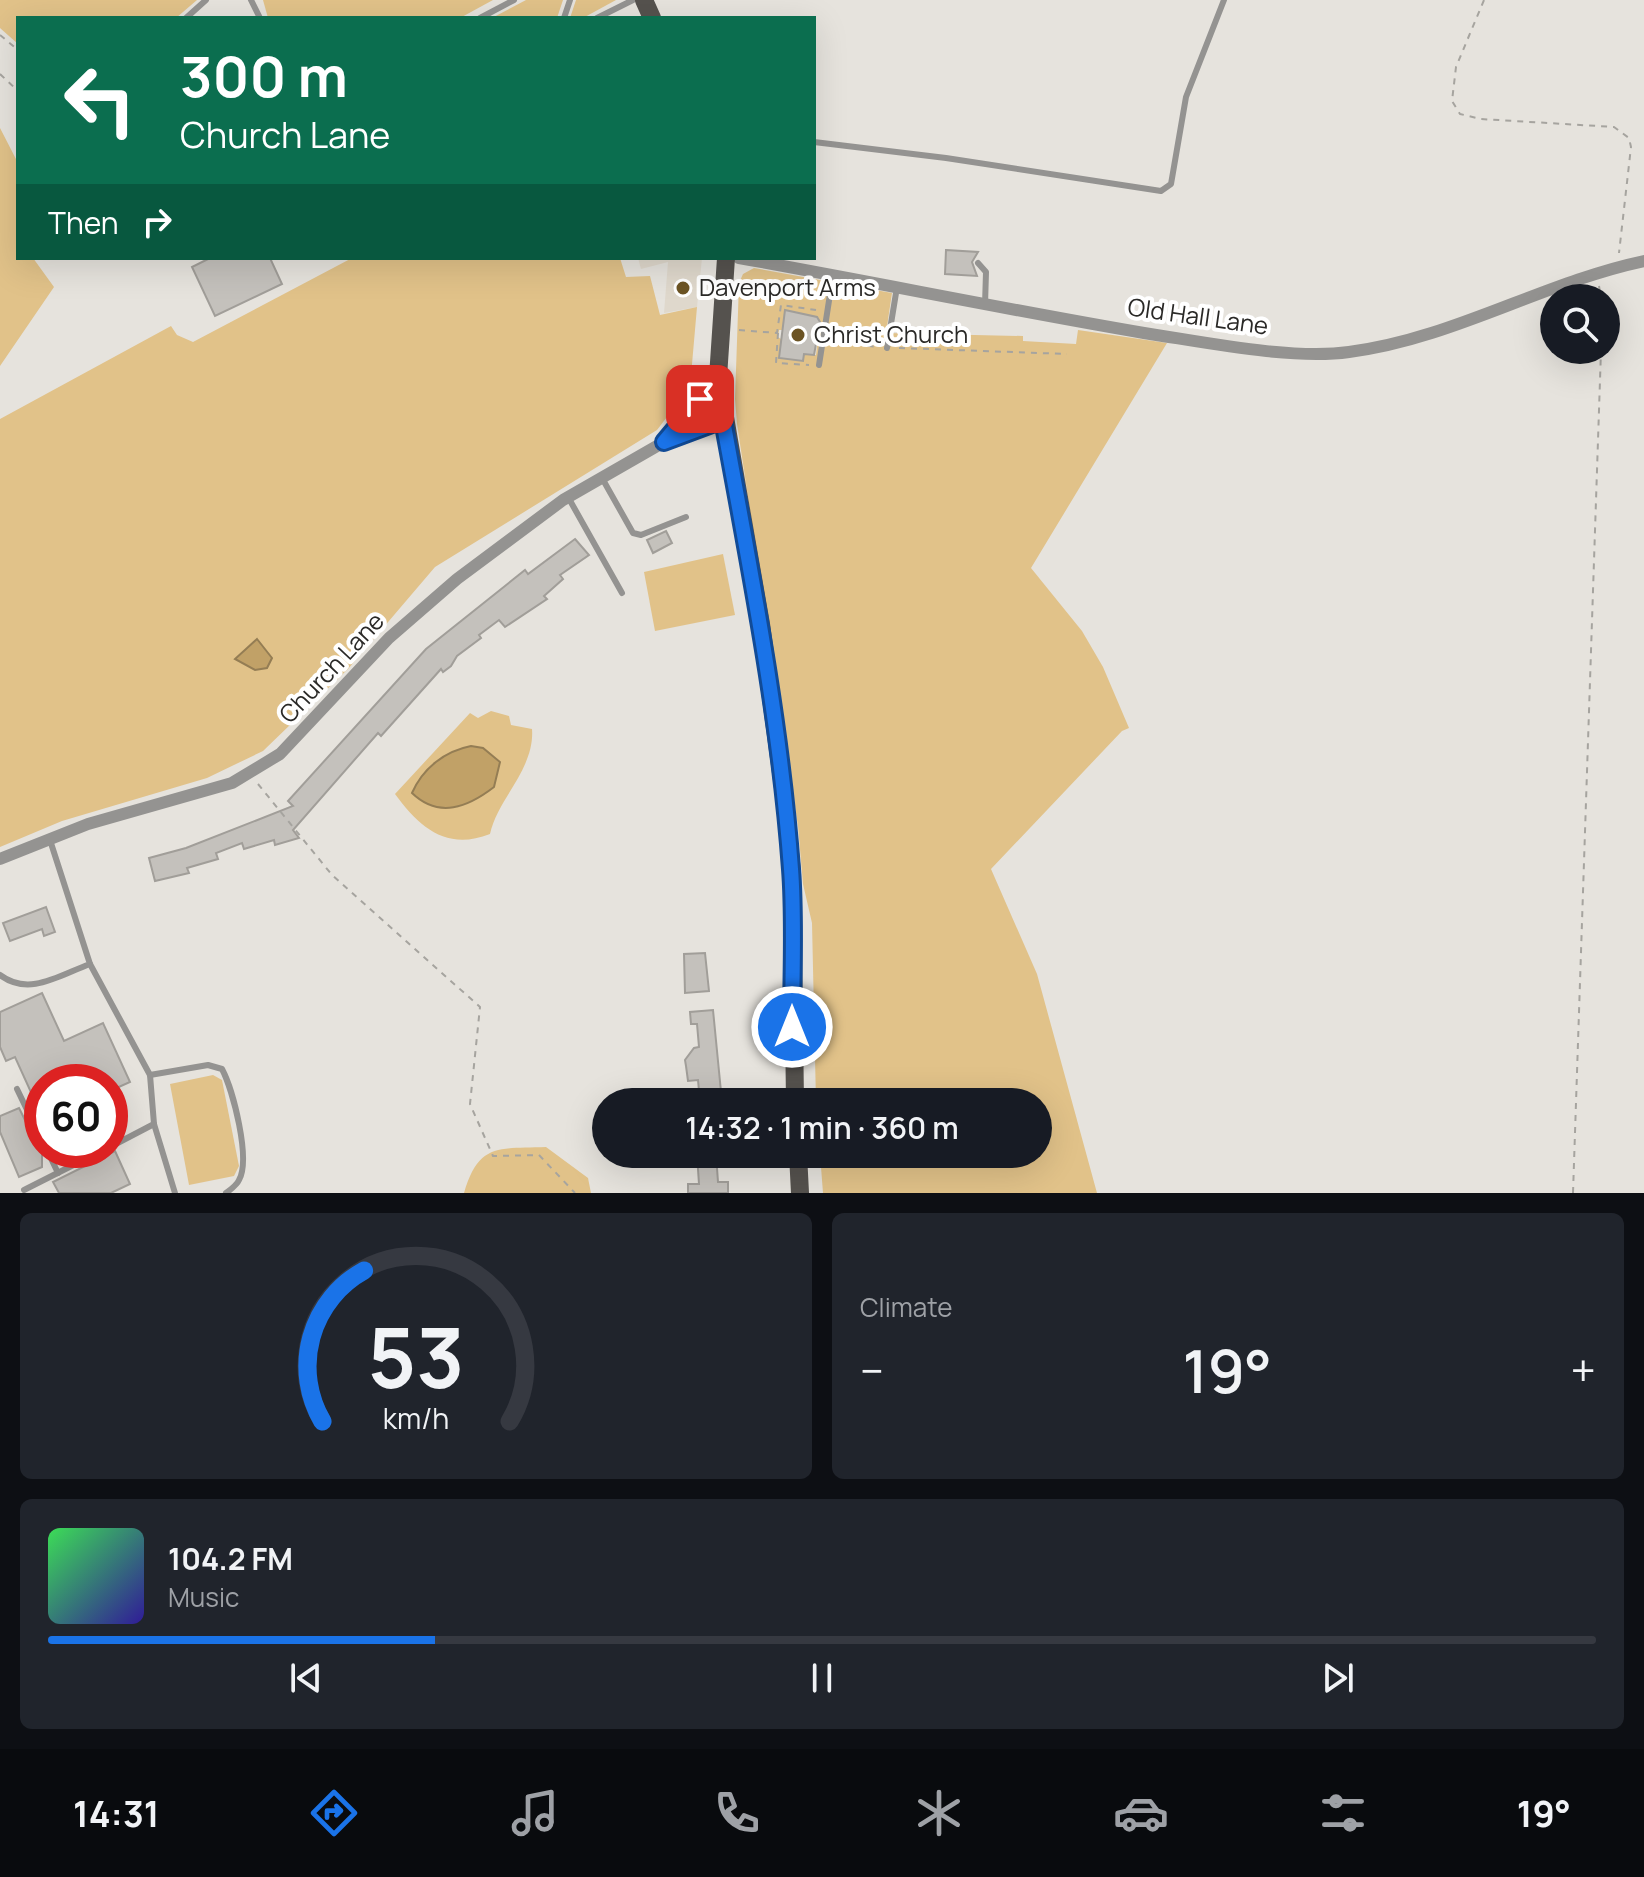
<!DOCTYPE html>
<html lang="en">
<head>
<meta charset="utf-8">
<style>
	body { margin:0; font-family:Manrope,sans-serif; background:#20242c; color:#f1f3f6; height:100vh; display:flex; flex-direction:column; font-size:30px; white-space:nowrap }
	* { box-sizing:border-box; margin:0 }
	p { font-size:26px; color:#9ea1a6 }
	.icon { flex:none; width:44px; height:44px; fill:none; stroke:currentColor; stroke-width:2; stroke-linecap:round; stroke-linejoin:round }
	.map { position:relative; height:1193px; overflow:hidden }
	.details { display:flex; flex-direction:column; gap:20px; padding:20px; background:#0d0f14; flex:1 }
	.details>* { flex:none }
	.guide { position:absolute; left:16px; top:16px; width:800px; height:244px; border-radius:0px; box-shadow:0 8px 32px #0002; background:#0b6e4f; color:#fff; overflow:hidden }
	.tools { position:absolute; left:1540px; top:284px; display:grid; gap:16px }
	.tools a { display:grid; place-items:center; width:80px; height:80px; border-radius:50%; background:#171b24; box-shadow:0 8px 32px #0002; font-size:40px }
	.speed { position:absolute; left:24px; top:1064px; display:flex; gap:16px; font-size:40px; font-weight:700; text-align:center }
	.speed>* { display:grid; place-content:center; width:104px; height:104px; border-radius:50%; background:#171b24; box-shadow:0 8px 32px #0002; line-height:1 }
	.speed .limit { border:12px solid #d22; background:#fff; color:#111 }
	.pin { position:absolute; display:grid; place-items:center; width:68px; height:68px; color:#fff; margin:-34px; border-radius:16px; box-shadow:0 4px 12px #0006 }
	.me { position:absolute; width:88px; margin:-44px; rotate:0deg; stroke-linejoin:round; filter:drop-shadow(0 0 6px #0008) }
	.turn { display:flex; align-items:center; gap:28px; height:168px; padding:0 32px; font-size:36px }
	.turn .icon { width:104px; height:104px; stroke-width:2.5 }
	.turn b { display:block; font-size:56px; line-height:68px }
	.then { display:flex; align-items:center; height:76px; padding:0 32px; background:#0003; gap:16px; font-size:30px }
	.big { font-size:60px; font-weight:600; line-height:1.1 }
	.details .widget { flex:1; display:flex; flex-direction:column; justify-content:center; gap:12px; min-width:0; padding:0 28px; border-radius:12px; background:#20242c }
	.details .dial { align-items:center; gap:0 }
	.dial svg { height:208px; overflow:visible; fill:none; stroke:#363941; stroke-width:7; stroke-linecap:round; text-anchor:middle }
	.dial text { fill:#f1f3f6; stroke:none }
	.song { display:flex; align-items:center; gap:24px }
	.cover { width:96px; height:96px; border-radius:12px; background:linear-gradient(135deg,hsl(130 70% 55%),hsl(250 70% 35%)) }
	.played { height:8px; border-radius:4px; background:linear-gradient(90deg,#1a73e8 25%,#363941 25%) }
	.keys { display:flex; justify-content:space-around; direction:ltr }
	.heat { display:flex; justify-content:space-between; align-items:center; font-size:44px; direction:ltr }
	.details .tiles { flex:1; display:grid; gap:20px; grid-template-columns:1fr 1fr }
	.widget:last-child { grid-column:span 2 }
	.trip { position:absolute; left:592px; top:1088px; width:460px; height:80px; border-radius:40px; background:#171b24; box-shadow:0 8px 32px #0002; font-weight:600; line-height:80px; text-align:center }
	.tab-bar { display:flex; height:128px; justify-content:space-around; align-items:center; background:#090b0e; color:#9ea1a6 }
	.tab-bar .icon { width:56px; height:56px }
	.tab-bar .on { color:#1a73e8 }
	.tab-bar b { font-size:36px; color:#f1f3f6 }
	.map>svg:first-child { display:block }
</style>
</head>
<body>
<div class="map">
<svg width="1644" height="1193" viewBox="0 0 1644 1193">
	<rect width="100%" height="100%" fill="#e6e3dd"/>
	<polygon fill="#dfd8cc" points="638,258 702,258 697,307 664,313 668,262 641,269"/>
	<g fill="#e1c289" fill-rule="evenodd">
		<polygon points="0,0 197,0 176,18 18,18 18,44 0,28"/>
		<polygon points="263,0 493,0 460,18 268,18"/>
		<polygon points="526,0 563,0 557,18 492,18"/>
		<polygon points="576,0 616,0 583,18 570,18"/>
		<polygon points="0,128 18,163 18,258 33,258 54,287 0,366"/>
		<polygon points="352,258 620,258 626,277 650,276 660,315 697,307 690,387 657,430 435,567 348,669 263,751 207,778 62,821 0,847 0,419 171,326 177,335 193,342"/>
		<path d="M754 268 892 293 886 333 1023 336V341L1076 344 1078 330 1167 343 1031 568 1082 631 1103 667 1129 728 1122 731 991 869 1037 974 1097 1193H823L820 1154H1038V1102H816L812 923 803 884 798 826 737 424 735 399 739 283 743 274ZM786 310 817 317 820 322 816 355 804 354 778 337 779 330H783Z"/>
		<polygon points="723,554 735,615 655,631 644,572"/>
		<path d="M491 711 509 716 511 725 532 729C535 769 498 798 490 834 447 851 420 828 395 794L470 713 478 718Z"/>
		<polygon points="213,1075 222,1080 239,1166 234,1176 189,1185 170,1084"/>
		<path d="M546 1147 588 1178 591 1193H464C479 1142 499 1149 546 1147Z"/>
	</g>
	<g fill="#c1a167" stroke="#947d54" stroke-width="2">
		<polygon points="257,639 272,658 267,668 255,670 235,659"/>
		<path d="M471 746 483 748 500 762 494 787C468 807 439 819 412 793 423 768 445 751 471 746Z"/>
	</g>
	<g fill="#c4c1bc" stroke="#a19e99" stroke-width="2">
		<polygon points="946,250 978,252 972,262 977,276 945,274"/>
		<polygon points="210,258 270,258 282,284 215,316 192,267"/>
		<polygon points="785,310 817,317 820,322 814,355 804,354 803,361 779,358"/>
		<polygon points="666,531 672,543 653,553 647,540"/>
		<polygon points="575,539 589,555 560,575 563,579 544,596 547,599 505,627 499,620 479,635 481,638 457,656 451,666 443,672 441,669 381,736 378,733 293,830 299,838 275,845 274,840 244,849 242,843 216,853 218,859 187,868 189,873 155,881 149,858 186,848 293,806 288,801 426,649 525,570 528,574"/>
		<polygon points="46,907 55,932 44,936 42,929 10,941 3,923"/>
		<polygon points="705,953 709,991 685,993 684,954"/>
		<polygon points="42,993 64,1041 103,1023 130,1082 110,1091 110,1082 42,1082 42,1127 30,1103 35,1101 15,1057 6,1061 0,1047 0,1012"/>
		<polygon points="713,1010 722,1102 700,1102 698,1080 688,1081 686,1066 685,1060 694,1048 699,1047 697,1024 691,1024 690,1012"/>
		<polygon points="19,1108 37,1144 42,1147 42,1167 19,1177 0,1132 0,1116"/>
		<polygon points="115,1151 130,1184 111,1193 59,1193 53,1182"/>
		<polygon points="697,1154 716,1154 718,1182 728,1182 728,1193 688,1193 688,1184 699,1184"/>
	</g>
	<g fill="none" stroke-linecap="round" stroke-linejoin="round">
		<g stroke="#a6a49f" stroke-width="2" stroke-dasharray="6 6" stroke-linecap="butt">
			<polyline points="1484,0 1456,67 1452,101 1460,114 1481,119 1614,127 1629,138 1631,147 1619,253"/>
			<polyline points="0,35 18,50"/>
			<polyline points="0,74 18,91"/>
			<polyline points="1599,286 1601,298"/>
			<polyline points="739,330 777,333 781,305 816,310"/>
			<polyline points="778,333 776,363 809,365"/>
			<polyline points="832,341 877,347"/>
			<polyline points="899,348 1067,354"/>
			<polyline points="258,784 332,875 480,1007 470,1104 493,1156 539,1155 575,1193"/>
			<polyline points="1573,1193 1601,350"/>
		</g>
		<g stroke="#949391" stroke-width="6">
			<polyline points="251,0 260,18"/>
			<polyline points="186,18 206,0"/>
			<polyline points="480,18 514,0"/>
			<polyline points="564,18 570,0"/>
			<polyline points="597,18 633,0"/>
			<polyline points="814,142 946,158 1161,191 1171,184 1186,97 1224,0"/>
			<polyline points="978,263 986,272 985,305"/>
			<polyline points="887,348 897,287"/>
			<polyline points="819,365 833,275"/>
			<polyline points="602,478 633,533 641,535 686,517"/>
			<polyline points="568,497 622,593"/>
			<polyline points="90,964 150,1075 154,1124 175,1193"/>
			<path d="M0 975C29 997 60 975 90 964L49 837"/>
			<path d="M150 1075 208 1065 222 1069C233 1090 251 1159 239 1180 237 1185 230 1190 226 1193"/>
			<polyline points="17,1089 42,1141"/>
			<polyline points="110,1147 154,1124"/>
			<polyline points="47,1150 58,1173"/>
			<polyline points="24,1190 103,1150"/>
		</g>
		<g stroke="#949391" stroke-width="12">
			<path d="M739 258C874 282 1009 310 1144 333 1204 342 1291 360 1349 352 1452 339 1544 282 1644 261"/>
			<polyline points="666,439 718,377"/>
			<polyline points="0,859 88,824 232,783 280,754 389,638 457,579 563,500 664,442 723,420"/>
		</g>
		<g stroke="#55524e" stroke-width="18">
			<polyline points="644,0 652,18"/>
			<polyline points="726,258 718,377 761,624 784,795 792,872 795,1102"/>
			<polyline points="798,1154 800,1193"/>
		</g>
	</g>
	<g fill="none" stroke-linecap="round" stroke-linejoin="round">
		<g stroke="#114b97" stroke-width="20">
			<path id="route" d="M700 399 664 442 723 420C750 569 780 718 791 869 795 921 792 975 792 1027"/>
		</g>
		<use href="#route" stroke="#1a73e8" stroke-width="14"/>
	</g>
	<g fill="#6c5424" stroke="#fff" stroke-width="3">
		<circle cx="683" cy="288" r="8"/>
		<circle cx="798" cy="335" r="8"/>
	</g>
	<g text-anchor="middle" stroke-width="8" stroke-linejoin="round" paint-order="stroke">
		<g font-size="24" fill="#2a2927" stroke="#fff" text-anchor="start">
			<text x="699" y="296">Davenport Arms</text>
			<text x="814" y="343">Christ Church</text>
		</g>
		<g font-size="24" fill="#2a2927" stroke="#fff">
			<text transform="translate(1198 317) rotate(8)" y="8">Old Hall Lane</text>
			<text transform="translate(332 668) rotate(-47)" y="8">Church Lane</text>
		</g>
	</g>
</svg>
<div class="tools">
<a><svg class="icon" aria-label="search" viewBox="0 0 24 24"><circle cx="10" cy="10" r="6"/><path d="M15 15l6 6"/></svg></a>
</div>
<div class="speed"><div class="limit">60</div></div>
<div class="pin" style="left:700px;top:399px;background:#d93025"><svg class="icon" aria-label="arrive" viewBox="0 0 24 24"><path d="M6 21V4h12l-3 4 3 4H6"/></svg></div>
<svg class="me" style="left:792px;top:1027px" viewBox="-20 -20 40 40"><circle r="17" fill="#1a73e8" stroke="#fff" stroke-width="3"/><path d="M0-11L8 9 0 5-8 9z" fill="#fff"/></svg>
<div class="trip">14:32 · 1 min · 360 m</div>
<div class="guide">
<div class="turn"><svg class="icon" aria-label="left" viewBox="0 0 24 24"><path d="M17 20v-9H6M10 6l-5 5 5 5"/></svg><div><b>300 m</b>Church Lane</div></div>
<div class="then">Then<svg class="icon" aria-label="right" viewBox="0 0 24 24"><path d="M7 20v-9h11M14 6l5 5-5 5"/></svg></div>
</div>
</div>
<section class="details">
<div class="tiles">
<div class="widget dial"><svg viewBox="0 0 100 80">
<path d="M14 69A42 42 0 1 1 86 69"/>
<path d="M14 69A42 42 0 0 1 30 11" stroke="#1a73e8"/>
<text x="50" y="56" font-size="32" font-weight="700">53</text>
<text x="50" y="72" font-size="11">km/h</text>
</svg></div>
<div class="widget"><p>Climate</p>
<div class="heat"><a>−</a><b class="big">19°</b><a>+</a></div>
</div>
<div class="widget">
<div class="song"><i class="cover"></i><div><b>104.2 FM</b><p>Music</p></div></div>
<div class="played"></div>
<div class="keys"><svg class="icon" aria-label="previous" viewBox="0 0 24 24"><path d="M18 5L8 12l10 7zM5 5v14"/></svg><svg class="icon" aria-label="pause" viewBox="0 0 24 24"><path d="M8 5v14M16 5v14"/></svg><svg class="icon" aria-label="next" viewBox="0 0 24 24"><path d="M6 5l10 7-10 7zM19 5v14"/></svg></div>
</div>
</div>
</section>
<nav class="tab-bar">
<b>14:31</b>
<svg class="icon on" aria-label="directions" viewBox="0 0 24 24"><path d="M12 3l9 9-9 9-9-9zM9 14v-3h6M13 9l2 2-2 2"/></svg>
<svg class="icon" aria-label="music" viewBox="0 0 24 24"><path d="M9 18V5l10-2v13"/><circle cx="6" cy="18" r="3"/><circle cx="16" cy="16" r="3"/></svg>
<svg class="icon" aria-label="phone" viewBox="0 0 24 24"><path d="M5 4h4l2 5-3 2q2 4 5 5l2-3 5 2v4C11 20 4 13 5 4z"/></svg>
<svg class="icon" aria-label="climate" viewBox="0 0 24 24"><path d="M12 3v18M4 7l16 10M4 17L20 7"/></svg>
<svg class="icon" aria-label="car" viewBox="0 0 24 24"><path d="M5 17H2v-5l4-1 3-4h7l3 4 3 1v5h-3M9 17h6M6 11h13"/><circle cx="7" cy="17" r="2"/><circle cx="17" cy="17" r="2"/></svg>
<svg class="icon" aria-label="filters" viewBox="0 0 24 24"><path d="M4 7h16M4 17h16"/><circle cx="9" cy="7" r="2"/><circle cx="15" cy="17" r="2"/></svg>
<b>19°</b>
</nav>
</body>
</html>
